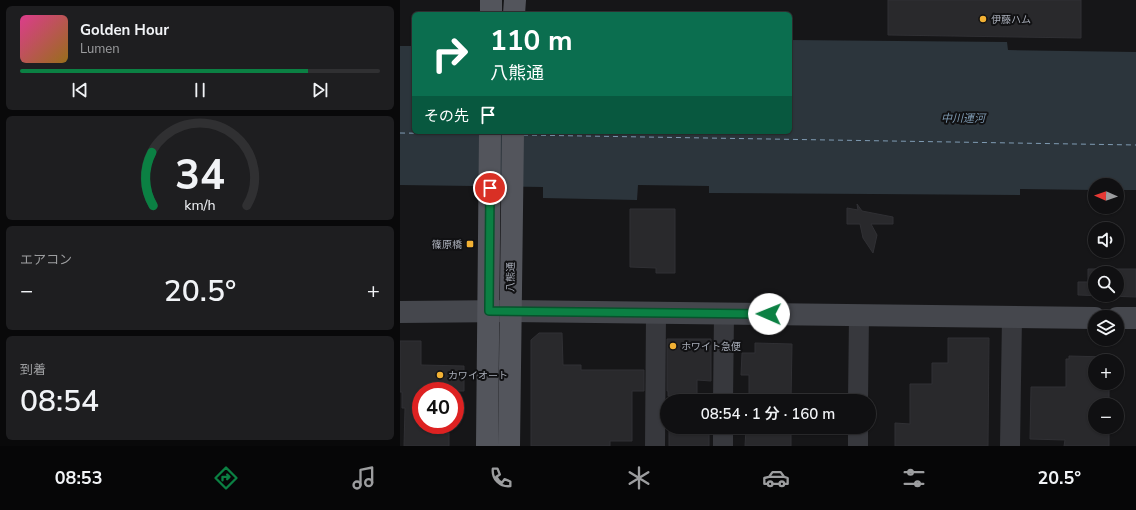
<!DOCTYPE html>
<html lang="ja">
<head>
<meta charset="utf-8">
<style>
	body { margin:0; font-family:"Nunito Sans","Noto Sans JP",sans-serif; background:#1e1e20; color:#f1f3f6; height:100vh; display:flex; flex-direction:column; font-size:15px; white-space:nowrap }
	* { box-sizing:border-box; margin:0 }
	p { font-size:13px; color:#9c9d9f }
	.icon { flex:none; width:22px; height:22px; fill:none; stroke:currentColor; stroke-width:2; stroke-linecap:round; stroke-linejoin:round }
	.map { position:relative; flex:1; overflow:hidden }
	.details { display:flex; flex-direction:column; gap:6px; padding:6px; background:#09090a; width:400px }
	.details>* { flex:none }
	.guide { position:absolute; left:12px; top:12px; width:380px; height:122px; border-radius:6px; box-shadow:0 1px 3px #0004,0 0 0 1px #303032; background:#0b6e4f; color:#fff; overflow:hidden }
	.needle { width:26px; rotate:272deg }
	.tools { position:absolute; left:688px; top:178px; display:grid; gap:8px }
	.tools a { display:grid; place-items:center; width:36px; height:36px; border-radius:50%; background:#101012; box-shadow:0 1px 3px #0004,0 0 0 1px #303032; font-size:20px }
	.speed { position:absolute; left:12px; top:382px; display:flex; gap:8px; font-size:20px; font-weight:700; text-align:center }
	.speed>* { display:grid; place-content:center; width:52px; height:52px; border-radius:50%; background:#101012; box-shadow:0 1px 3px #0004,0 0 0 1px #303032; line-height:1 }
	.speed .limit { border:6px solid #d22; background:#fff; color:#111 }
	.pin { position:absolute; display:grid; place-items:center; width:34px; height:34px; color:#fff; margin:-17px; border:2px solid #fff; border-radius:50%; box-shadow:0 1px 4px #0007 }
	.me { position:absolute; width:44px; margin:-22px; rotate:271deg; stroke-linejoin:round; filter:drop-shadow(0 0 3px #0008) }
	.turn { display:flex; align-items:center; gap:14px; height:84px; padding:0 12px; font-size:18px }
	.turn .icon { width:52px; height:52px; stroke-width:2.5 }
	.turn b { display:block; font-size:28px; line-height:34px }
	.then { display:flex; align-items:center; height:38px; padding:0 12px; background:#0003; gap:8px; font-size:15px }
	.big { font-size:30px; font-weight:600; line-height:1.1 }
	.details .card { flex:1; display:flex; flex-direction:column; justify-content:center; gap:6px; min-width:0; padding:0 14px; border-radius:6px; background:#1e1e20 }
	.details .dial { align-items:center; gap:0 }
	.dial svg { height:104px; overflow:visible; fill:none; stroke:#303032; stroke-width:7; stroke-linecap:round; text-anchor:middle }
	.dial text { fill:#f1f3f6; stroke:none }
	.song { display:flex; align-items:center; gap:12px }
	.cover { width:48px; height:48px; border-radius:6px; background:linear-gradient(135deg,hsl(330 70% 55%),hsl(40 70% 35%)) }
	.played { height:4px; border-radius:2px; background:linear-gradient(90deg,#0b8043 80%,#303032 80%) }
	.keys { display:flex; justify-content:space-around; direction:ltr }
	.heat { display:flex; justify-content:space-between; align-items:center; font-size:22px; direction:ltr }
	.trip { position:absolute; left:260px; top:394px; width:216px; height:40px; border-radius:20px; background:#101012; box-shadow:0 1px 3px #0004,0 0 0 1px #303032; font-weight:600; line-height:40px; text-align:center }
	.tabs { display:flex; height:64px; justify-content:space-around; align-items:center; background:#060607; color:#9c9d9f }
	.tabs .icon { width:28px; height:28px }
	.tabs .active { color:#0b8043 }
	.tabs b { font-size:18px; color:#f1f3f6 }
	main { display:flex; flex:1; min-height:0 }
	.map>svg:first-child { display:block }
</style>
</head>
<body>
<main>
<section class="details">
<div class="card">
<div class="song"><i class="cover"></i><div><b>Golden Hour</b><p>Lumen</p></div></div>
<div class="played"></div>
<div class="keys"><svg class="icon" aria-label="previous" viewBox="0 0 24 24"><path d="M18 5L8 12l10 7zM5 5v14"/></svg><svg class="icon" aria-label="pause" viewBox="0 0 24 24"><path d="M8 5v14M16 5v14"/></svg><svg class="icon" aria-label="next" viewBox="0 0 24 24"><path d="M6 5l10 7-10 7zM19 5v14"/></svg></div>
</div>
<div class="card dial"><svg viewBox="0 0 100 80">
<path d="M14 69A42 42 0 1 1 86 69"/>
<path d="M14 69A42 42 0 0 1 13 28" stroke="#0b8043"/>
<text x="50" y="56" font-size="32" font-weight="700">34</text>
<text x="50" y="72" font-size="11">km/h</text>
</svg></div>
<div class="card"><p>エアコン</p>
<div class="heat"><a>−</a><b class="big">20.5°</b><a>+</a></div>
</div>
<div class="card"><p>到着</p><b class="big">08:54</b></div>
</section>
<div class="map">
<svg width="736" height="446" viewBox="0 0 736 446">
	<rect width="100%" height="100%" fill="#161618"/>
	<polygon fill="#2c353c" points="390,40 607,42 608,50 736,52 736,190 717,190 717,185 695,185 695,190 620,189 620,195 309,193 309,186 238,185 237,200 143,198 143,187 0,185 0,46 14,46 14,132 390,132"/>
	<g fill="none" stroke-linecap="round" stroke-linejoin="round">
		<g stroke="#7f9bb3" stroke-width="1" stroke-dasharray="5 4" stroke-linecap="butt">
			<polyline points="0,133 79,134"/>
			<polyline points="123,135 736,145"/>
		</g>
	</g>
	<g fill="#29292c" stroke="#303034" fill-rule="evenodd">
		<polygon points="488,0 681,0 681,38 488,35"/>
		<polygon points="457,204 462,211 493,217 493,224 471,224 477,235 473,253 463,238 460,224 447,224 447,208 458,210"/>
		<polygon points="230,209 275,209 275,273 256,273 256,268 230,267"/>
		<path d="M688 269H736V297L678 295V282H688ZM695 273H717V295H695Z"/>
		<polygon points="139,333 162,333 163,365 181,365 181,370 244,370 244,391 232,391 232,441 210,441 210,446 131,446 131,340"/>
		<polygon points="548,338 589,338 588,446 495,446 495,423 510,424 510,384 532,384 532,363 548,363"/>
		<polygon points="267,339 311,339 311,381 297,380 297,401 270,401 270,396 268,396 268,391 267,391"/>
		<polygon points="0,341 21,341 21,365 64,366 64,391 21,391 21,425 39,425 39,433 49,433 49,446 4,446 5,408 2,408 2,392 0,392"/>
		<polygon points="355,343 392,344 391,401 349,401 349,375 341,375 342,353 355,353"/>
		<polygon points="669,356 707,357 707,359 710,359 710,361 695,361 695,383 709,383 709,405 695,405 695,427 709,427 709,446 664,446 665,440 630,439 631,387 666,387 666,359 669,359"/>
		<rect x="269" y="427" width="40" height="19"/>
		<polygon points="348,427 391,427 391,446 345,446 346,429 348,429"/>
	</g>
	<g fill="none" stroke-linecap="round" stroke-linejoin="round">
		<g stroke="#37383d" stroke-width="20">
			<polyline points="323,401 324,314"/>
			<polyline points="458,401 459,315"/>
			<polyline points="255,446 256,313"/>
			<polyline points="323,446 323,427"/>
			<polyline points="458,446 458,427"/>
			<polyline points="610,446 612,317"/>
		</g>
		<g stroke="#45474d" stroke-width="22">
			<polyline points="0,312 110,311 695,318"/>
			<polyline points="717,318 736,318"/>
		</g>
		<g stroke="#53555c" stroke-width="22">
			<polyline points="91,14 91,0"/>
			<polyline points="114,14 115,0"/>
			<polyline points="87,446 90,132"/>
			<polyline points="109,446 113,132"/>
		</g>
	</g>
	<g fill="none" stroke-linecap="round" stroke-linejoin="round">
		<g stroke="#07532c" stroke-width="10">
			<polyline id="route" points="90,188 89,311 369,314"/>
		</g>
		<use href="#route" stroke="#0b8043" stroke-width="7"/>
	</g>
	<g fill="#f2b134" stroke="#111113" stroke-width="1.5">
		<circle cx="583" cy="19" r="4"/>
		<rect x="66" y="240" width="8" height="8" rx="2"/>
		<circle cx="273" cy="346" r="4"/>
		<circle cx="40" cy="375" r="4"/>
	</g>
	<g text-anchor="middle" stroke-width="4" stroke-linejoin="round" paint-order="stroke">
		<g font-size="10" fill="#a8adb8" stroke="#111113" text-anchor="start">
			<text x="591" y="23">伊藤ハム</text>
			<text x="62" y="248" text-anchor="end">篠原橋</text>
			<text x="281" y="350">ホワイト急便</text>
			<text x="48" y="379">カワイオート</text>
		</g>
		<g font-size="10" fill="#a8adb8" stroke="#111113">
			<text transform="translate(110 277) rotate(-89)" y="4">八熊通</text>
		</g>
		<g font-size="11" font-style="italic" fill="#7f9bb3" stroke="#111113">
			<text x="563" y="122">中川運河</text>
		</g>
	</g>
</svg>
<div class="tools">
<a><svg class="needle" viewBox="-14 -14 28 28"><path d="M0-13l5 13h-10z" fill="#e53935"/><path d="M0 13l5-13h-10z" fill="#9c9d9f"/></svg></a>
<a><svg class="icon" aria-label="sound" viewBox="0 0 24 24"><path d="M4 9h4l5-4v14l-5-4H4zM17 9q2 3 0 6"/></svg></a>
<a><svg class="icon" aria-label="search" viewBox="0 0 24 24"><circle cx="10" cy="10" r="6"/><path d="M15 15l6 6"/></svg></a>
<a><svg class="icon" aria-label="layers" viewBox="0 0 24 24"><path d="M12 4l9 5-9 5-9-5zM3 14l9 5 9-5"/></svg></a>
<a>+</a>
<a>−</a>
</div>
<div class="speed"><div class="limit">40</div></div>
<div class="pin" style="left:90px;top:188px;background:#d93025"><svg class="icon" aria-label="arrive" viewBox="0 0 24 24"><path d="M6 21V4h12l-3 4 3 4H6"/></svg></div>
<svg class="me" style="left:369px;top:314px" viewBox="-20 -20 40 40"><circle r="19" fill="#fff"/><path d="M0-13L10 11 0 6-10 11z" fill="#0b8043"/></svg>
<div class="trip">08:54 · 1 分 · 160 m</div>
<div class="guide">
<div class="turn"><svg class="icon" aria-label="right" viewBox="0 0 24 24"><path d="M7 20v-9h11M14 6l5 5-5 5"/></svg><div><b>110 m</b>八熊通</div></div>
<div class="then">その先<svg class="icon" aria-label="arrive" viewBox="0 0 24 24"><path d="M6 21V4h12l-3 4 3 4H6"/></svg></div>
</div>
</div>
</main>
<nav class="tabs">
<b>08:53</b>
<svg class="icon active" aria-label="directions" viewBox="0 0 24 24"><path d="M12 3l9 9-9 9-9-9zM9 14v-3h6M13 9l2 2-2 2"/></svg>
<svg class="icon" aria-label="music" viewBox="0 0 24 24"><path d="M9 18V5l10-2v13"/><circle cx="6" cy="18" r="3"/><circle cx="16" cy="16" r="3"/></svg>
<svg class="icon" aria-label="phone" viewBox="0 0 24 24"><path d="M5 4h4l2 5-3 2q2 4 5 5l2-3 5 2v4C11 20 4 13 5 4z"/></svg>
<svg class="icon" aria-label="climate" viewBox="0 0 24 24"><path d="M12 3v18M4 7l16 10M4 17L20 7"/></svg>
<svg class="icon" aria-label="car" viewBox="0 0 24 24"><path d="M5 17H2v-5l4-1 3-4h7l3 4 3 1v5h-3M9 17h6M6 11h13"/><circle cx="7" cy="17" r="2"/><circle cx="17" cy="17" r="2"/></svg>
<svg class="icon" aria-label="filters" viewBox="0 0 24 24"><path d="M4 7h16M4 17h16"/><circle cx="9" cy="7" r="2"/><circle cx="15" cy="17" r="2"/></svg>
<b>20.5°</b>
</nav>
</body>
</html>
